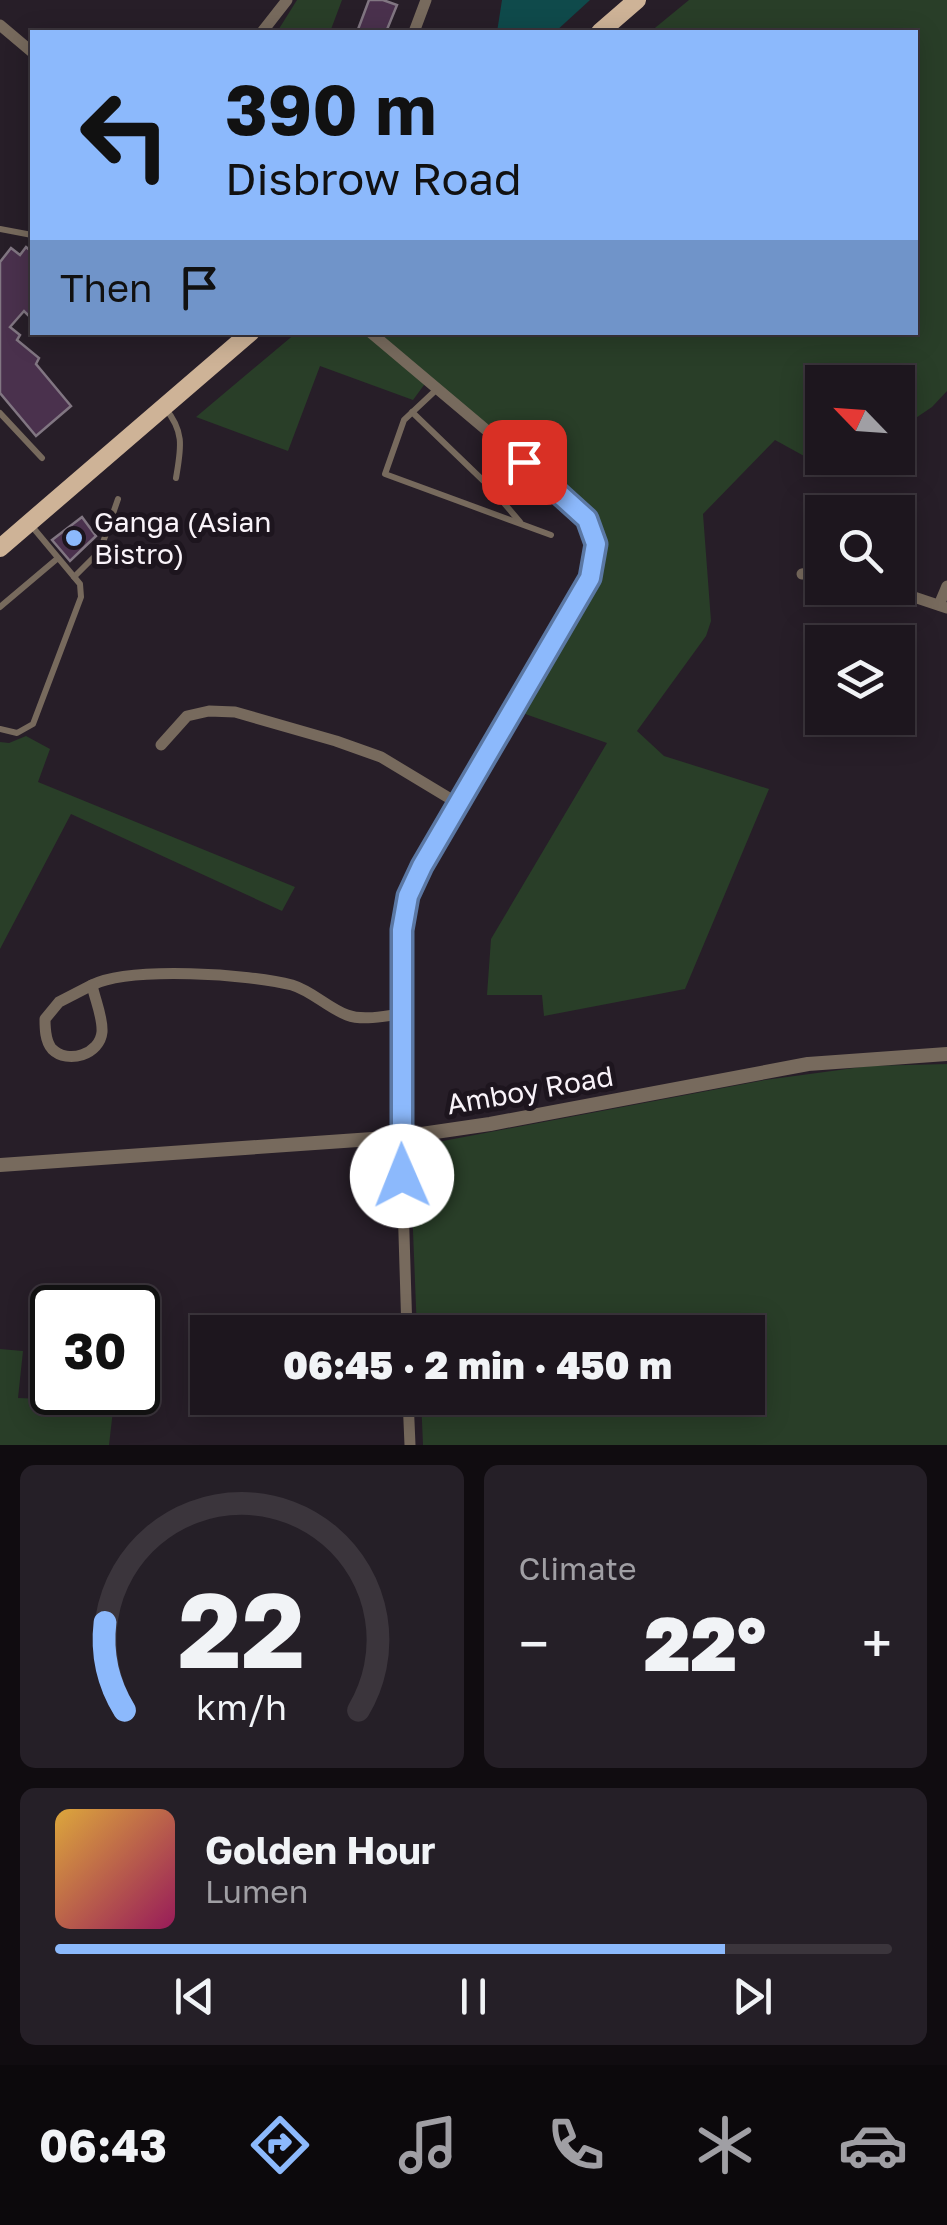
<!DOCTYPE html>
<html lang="en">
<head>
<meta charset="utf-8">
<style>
	body { margin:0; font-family:"Golos Text",sans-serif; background:#251f27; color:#f1f3f6; height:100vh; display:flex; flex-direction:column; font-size:38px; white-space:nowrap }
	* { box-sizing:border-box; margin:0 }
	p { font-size:32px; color:#a09fa4 }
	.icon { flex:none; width:55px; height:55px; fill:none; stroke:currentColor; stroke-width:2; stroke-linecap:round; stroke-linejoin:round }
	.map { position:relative; height:1445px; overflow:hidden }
	.panel { display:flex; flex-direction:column; gap:20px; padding:20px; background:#100c10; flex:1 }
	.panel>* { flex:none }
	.top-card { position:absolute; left:30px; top:30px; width:888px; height:305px; border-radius:0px; box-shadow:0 5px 25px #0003,0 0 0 2px #3b353c; background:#8cb9fc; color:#111; overflow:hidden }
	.needle { width:65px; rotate:295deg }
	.tools { position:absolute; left:805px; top:365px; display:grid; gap:20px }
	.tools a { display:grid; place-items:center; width:110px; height:110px; border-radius:0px; background:#1d161e; box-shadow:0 5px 25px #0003,0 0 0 2px #3b353c; font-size:50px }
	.speed { position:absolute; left:30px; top:1285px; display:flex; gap:20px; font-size:50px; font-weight:700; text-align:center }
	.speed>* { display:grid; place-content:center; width:130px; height:130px; border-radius:50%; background:#1d161e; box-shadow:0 5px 25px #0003,0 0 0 2px #3b353c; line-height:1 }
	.speed .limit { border:5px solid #111; border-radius:15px; background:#fff; color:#111 }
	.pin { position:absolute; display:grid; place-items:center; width:85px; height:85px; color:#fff; margin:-42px; border-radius:20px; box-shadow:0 5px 15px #0006 }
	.me { position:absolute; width:110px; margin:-55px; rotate:359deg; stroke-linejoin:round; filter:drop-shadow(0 0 8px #0008) }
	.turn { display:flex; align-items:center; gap:35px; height:210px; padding:0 30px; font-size:45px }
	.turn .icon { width:130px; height:130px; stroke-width:2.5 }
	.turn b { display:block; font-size:70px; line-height:85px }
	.then { display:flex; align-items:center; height:95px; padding:0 30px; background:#0003; gap:20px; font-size:38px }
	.big { font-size:75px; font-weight:800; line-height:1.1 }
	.panel .card { flex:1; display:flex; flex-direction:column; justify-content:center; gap:15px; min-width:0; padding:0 35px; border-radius:15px; background:#251f27 }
	.panel .dial { align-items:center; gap:0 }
	.dial svg { height:260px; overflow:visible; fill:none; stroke:#3b353c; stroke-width:7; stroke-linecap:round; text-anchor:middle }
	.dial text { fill:#f1f3f6; stroke:none }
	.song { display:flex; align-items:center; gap:30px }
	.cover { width:120px; height:120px; border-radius:15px; background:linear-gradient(135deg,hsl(40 70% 55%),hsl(330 70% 35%)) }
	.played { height:10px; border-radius:5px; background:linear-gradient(90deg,#8cb9fc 80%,#3b353c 80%) }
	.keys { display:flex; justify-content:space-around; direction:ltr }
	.heat { display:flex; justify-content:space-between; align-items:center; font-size:55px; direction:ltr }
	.panel .tiles { flex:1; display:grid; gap:20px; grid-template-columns:1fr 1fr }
	.card:last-child { grid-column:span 2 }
	.trip { position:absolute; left:190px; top:1315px; width:575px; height:100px; border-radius:0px; background:#1d161e; box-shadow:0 5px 25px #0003,0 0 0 2px #3b353c; font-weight:800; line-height:100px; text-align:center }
	.menu { display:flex; height:160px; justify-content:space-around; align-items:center; background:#0c090c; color:#a09fa4 }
	.menu .icon { width:70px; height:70px }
	.menu .active { color:#8cb9fc }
	.menu b { font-size:45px; color:#f1f3f6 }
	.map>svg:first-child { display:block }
</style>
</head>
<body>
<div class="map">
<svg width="947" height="1445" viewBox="0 0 947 1445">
	<rect width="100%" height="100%" fill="#271e28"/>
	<g fill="#293e28">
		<polygon points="297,0 342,0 330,32 277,32"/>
		<polygon points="689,0 947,0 947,391 932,407 898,430 898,382 822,382 822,458 858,458 835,473 775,440 703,514 711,621 706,636 637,731 664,756 769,789 685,989 544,1016 542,995 487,995 491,939 607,743 514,710 591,581 597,549 571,508 427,381 413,400 320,366 288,451 196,417 296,333 915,332 915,32 650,32"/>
		<polygon points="26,736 50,749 38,782 295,887 282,911 71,814 0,949 0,742 9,743"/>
		<polygon points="947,1064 947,1445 423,1445 421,1398 748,1398 748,1332 417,1332 410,1155 422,1145 765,1080 869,1066"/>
		<polygon points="0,1349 23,1351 18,1398 91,1401 92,1393 115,1393 109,1445 0,1445"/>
	</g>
	<polygon fill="#0f4a4b" points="502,0 590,0 555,32 497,32"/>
	<g fill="#4a314d" stroke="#817682" stroke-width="2.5">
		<polygon points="369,0 383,0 397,5 386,32 357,32"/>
		<polygon points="26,247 32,252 32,319 24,311 10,327 20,335 17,340 39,358 36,364 71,406 36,436 0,393 0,262 11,248 20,255"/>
		<polygon points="82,517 96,536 70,561 52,540"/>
	</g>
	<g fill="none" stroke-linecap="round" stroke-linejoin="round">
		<g stroke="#776a5d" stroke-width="6">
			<polyline points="0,229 32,235"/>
			<polyline points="436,390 404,420 385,474 551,535"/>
			<path d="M165 408C185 432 181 448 176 478"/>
			<polyline points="412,412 493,490 520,522"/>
			<polyline points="0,413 42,458"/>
			<polyline points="74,577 100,551 118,499"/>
			<polyline points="0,607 58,558"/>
			<polyline points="0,729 17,733 33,724 81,597 80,584 30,524"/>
		</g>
		<g stroke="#776a5d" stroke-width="11">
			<polyline points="0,25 32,52"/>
			<polyline points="262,32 287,0"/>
			<polyline points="414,32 426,0"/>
			<polyline points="370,332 554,487 587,519 596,544 590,579 422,867 409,896 402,930 401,1137 407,1332"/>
			<polyline points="802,574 822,571"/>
			<polyline points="887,588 947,608"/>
			<polyline points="939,605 947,586"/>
			<polyline points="161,745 187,716 209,711 235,712 336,741 381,757 459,804"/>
			<path d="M92 985C130 966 250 974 292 985 312 991 328 1008 347 1015 363 1021 384 1016 401 1014"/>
			<path d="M92 985C95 1000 103 1017 102 1032 100 1054 68 1065 52 1049 45 1041 45 1028 45 1019L59 1002Z"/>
			<polyline points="408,1398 410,1445"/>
		</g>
		<polyline stroke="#776a5d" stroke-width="14" points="0,1165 401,1137 490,1124 808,1064 947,1054"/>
		<g stroke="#ceb397" stroke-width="18">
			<polyline points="600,32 637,0"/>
			<polyline points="0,548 251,332"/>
		</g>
	</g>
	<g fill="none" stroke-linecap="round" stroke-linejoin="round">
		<g stroke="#5b78a4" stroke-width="25">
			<polyline id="route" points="402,1176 402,930 408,896 422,866 590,578 596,544 587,519 524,462"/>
		</g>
		<use href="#route" stroke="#8cb9fc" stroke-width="18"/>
	</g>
	<circle fill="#8cb9fc" stroke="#1d151e" stroke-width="4" cx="74" cy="538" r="10"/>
	<g text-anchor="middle" stroke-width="10" stroke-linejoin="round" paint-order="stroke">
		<g font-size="28" fill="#f9f3f9" stroke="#1d151e" text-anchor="start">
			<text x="94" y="532">Ganga (Asian<tspan x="94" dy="32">Bistro)</tspan></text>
		</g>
		<g font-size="28" fill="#f9f3f9" stroke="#1d151e">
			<text transform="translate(530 1090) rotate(-10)" y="10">Amboy Road</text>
		</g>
	</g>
</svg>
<div class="tools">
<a><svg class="needle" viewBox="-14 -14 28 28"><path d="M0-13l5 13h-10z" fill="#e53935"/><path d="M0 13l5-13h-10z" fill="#a09fa4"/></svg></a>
<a><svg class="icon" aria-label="search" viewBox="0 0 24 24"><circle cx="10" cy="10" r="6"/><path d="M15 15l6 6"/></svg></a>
<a><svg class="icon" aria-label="layers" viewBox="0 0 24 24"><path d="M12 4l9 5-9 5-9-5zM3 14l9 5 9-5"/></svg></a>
</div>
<div class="speed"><div class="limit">30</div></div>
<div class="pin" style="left:524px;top:462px;background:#d93025"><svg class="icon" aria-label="arrive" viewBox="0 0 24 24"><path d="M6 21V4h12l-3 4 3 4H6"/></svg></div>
<svg class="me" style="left:402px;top:1176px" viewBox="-20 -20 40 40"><circle r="19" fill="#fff"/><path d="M0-13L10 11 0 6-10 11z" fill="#8cb9fc"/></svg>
<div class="trip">06:45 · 2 min · 450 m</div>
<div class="top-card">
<div class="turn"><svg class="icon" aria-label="left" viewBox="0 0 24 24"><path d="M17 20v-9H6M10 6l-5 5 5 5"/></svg><div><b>390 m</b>Disbrow Road</div></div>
<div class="then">Then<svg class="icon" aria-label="arrive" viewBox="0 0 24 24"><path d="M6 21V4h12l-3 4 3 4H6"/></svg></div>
</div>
</div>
<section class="panel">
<div class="tiles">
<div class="card dial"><svg viewBox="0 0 100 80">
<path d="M14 69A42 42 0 1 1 86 69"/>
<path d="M14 69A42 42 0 0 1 8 42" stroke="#8cb9fc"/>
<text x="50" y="56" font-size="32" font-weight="700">22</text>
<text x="50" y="72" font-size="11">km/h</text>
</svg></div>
<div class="card"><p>Climate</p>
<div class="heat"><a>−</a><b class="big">22°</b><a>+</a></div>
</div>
<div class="card">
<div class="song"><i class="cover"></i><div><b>Golden Hour</b><p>Lumen</p></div></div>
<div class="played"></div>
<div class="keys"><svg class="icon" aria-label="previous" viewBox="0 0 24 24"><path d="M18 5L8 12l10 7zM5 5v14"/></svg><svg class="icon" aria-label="pause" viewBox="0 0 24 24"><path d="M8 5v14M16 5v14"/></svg><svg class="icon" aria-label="next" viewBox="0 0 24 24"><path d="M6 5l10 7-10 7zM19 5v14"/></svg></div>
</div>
</div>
</section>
<nav class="menu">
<b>06:43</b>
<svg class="icon active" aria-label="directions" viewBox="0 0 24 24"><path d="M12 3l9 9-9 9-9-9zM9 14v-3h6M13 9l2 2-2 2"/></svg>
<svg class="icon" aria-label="music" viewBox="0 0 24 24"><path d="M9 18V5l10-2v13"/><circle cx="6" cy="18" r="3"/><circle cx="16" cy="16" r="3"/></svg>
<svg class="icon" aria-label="phone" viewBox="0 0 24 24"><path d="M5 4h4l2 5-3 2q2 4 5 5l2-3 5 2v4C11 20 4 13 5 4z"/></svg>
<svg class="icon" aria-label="climate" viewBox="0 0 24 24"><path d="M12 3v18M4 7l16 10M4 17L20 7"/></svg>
<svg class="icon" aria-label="car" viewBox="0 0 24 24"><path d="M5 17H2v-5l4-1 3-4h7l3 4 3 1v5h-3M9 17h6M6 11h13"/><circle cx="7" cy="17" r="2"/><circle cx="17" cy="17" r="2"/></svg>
</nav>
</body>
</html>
